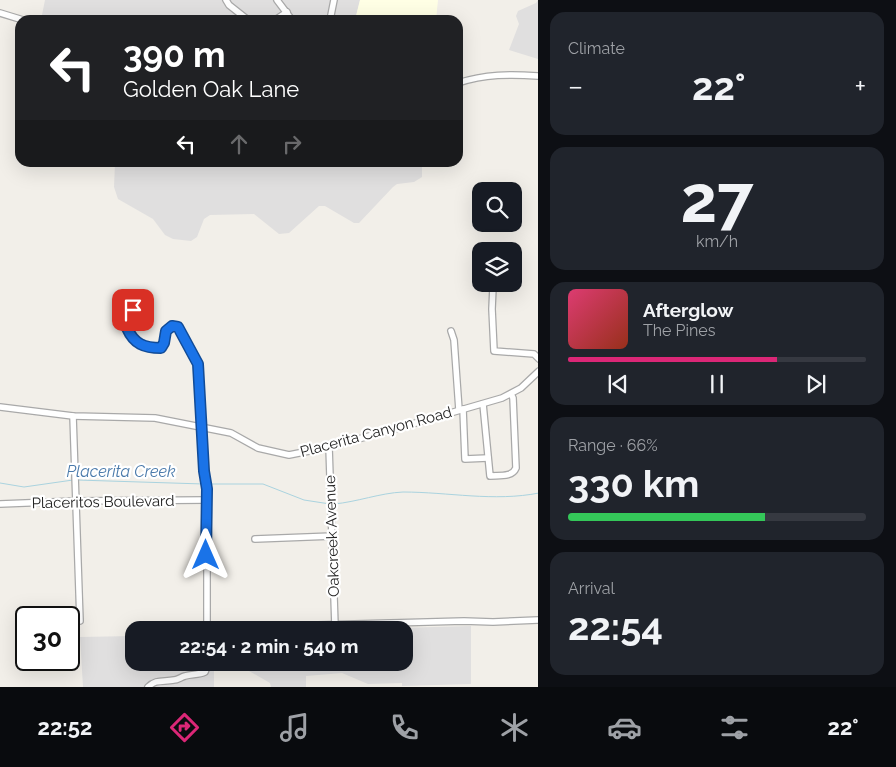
<!DOCTYPE html>
<html lang="en">
<head>
<meta charset="utf-8">
<style>
	body { margin:0; font-family:Raleway,sans-serif; background:#20242c; color:#f1f3f6; height:100vh; display:flex; flex-direction:column; font-size:19px; white-space:nowrap }
	* { box-sizing:border-box; margin:0 }
	p { font-size:16px; color:#9ea1a6 }
	.icon { flex:none; width:28px; height:28px; fill:none; stroke:currentColor; stroke-width:2; stroke-linecap:round; stroke-linejoin:round }
	.map { position:relative; flex:1; overflow:hidden }
	.sheet { display:flex; flex-direction:column; gap:12px; padding:12px; background:#0d0f14; width:358px }
	.sheet>* { flex:none }
	.hud { position:absolute; left:15px; top:15px; width:448px; height:152px; border-radius:15px; box-shadow:0 5px 20px #0002; background:#202124; color:#fff; overflow:hidden }
	.buttons { position:absolute; left:472px; top:182px; display:grid; gap:10px }
	.buttons a { display:grid; place-items:center; width:50px; height:50px; border-radius:10px; background:#171b24; box-shadow:0 5px 20px #0002; font-size:25px }
	.speed { position:absolute; left:15px; top:606px; display:flex; gap:10px; font-size:25px; font-weight:700; text-align:center }
	.speed>* { display:grid; place-content:center; width:65px; height:65px; border-radius:50%; background:#171b24; box-shadow:0 5px 20px #0002; line-height:1 }
	.speed .limit { border:2px solid #111; border-radius:8px; background:#fff; color:#111 }
	.pin { position:absolute; display:grid; place-items:center; width:42px; height:42px; color:#fff; margin:-21px; border-radius:10px; box-shadow:0 2px 8px #0006 }
	.me { position:absolute; width:55px; margin:-28px; rotate:0deg; stroke-linejoin:round; filter:drop-shadow(0 0 4px #0008) }
	.turn { display:flex; align-items:center; gap:18px; height:105px; padding:0 25px; font-size:22px }
	.turn .icon { width:65px; height:65px; stroke-width:2.5 }
	.turn b { display:block; font-size:35px; line-height:42px }
	.lanes { display:flex; align-items:center; height:48px; padding:0 25px; background:#0003; justify-content:center; gap:25px; direction:ltr }
	.lanes .off { opacity:.35 }
	.big { font-size:38px; font-weight:700; line-height:1.1 }
	.sheet .widget { flex:1; display:flex; flex-direction:column; justify-content:center; gap:8px; min-width:0; padding:0 18px; border-radius:15px; background:#20242c }
	.sheet .dial { align-items:center; gap:0 }
	.dial b { font-size:65px; line-height:1 }
	.song { display:flex; align-items:center; gap:15px }
	.cover { width:60px; height:60px; border-radius:8px; background:linear-gradient(135deg,hsl(340 70% 55%),hsl(10 70% 35%)) }
	.played { height:5px; border-radius:2px; background:linear-gradient(90deg,#db2777 70%,#363941 70%) }
	.keys { display:flex; justify-content:space-around; direction:ltr }
	.heat { display:flex; justify-content:space-between; align-items:center; font-size:28px; direction:ltr }
	.charge { height:8px; border-radius:4px; background:linear-gradient(90deg,#34c759 66%,#363941 0) }
	.trip { position:absolute; left:125px; top:621px; width:288px; height:50px; border-radius:15px; background:#171b24; box-shadow:0 5px 20px #0002; font-weight:700; line-height:50px; text-align:center }
	.tabs { display:flex; height:80px; justify-content:space-around; align-items:center; background:#090b0e; color:#9ea1a6 }
	.tabs .icon { width:35px; height:35px }
	.tabs .selected { color:#db2777 }
	.tabs b { font-size:22px; color:#f1f3f6 }
	main { display:flex; flex:1; min-height:0 }
	.map>svg:first-child { display:block }
</style>
</head>
<body>
<main>
<div class="map">
<svg width="539" height="687" viewBox="0 0 539 687">
	<rect width="100%" height="100%" fill="#f2efe9"/>
	<g fill="#e0dfdf">
		<polygon points="45,0 360,0 355,20 41,20"/>
		<polygon points="538,0 539,0 538,59 509,50 519,24 516,16 518,11 536,3"/>
		<polygon points="115,163 422,162 422,177 414,182 397,184 393,187 359,223 354,223 325,206 319,206 289,233 279,234 254,214 210,215 204,219 197,237 191,241 173,239 165,235 153,219 118,199 114,187"/>
		<polygon points="471,626 471,684 402,686 402,683 368,684 342,673 306,676 306,687 271,687 270,683 235,663 404,662 404,630 324,630"/>
		<polygon points="134,636 134,662 214,663 214,687 83,687 80,637"/>
	</g>
	<polygon fill="#ffffe5" points="360,0 438,0 436,20 355,20"/>
	<g fill="none" stroke-linecap="round" stroke-linejoin="round">
		<g stroke="#aad3df" stroke-width="1">
			<polyline points="77,480 203,484"/>
			<polyline points="0,483 24,487 73,480"/>
			<polyline points="210,484 263,484 304,500 330,504"/>
			<path d="M334 504C357 502 380 493 403 492 448 492 494 502 539 493"/>
		</g>
		<g stroke="#a9a9a9" stroke-width="8">
			<g id="minor">
				<polyline points="226,0 229,5 248,20"/>
				<polyline points="277,0 292,20"/>
				<polyline points="0,13 23,20"/>
				<polyline points="275,20 287,12"/>
				<polyline points="330,20 334,0"/>
				<path d="M458 83C485 74 510 74 539 76"/>
				<polyline points="493,287 492,309 494,351 534,354 539,359"/>
				<path d="M133 310 127 328C134 344 144 348 161 348L164 343 166 331 172 326 178 327 198 364 204 471 207 489V630"/>
				<polyline points="451,331 454,340 459,410"/>
				<path d="M483 404 490 476C498 475 512 478 516 468L513 398 511 394"/>
				<polyline points="0,407 73,416 155,418 231,433 258,448 289,455 329,447 395,429 502,398 521,388 539,371"/>
				<polyline points="463,409 465,459 488,458"/>
				<polyline points="73,416 80,621"/>
				<polyline points="329,447 335,626"/>
				<polyline points="0,504 76,501 206,500"/>
				<polyline points="255,539 333,536"/>
				<polyline points="207,628 464,621 493,622 539,620"/>
				<path d="M148 687C156 679 163 682 174 680 178 680 181 677 185 676 192 674 199 675 205 672L209 662"/>
			</g>
		</g>
		<use href="#minor" stroke="#fff" stroke-width="5.5"/>
	</g>
	<g fill="none" stroke-linecap="round" stroke-linejoin="round">
		<g stroke="#114b97" stroke-width="12">
			<path id="route" d="M133 310 127 328C134 344 144 348 161 348L164 343 166 331 172 326 178 327 198 364 204 471 207 489 206 555"/>
		</g>
		<use href="#route" stroke="#1a73e8" stroke-width="9"/>
	</g>
	<g text-anchor="middle" stroke-width="4.5" stroke-linejoin="round" paint-order="stroke">
		<g font-size="15" fill="#222" stroke="#fff">
			<text transform="translate(376 432) rotate(-15)" y="5">Placerita Canyon Road</text>
			<text transform="translate(103 502) rotate(-1)" y="5">Placeritos Boulevard</text>
			<text transform="translate(332 536) rotate(-92)" y="5">Oakcreek Avenue</text>
		</g>
		<g font-size="16" font-style="italic" fill="#4a7aab" stroke="#fff">
			<text x="121" y="477">Placerita Creek</text>
		</g>
	</g>
</svg>
<div class="buttons">
<a><svg class="icon" aria-label="search" viewBox="0 0 24 24"><circle cx="10" cy="10" r="6"/><path d="M15 15l6 6"/></svg></a>
<a><svg class="icon" aria-label="layers" viewBox="0 0 24 24"><path d="M12 4l9 5-9 5-9-5zM3 14l9 5 9-5"/></svg></a>
</div>
<div class="speed"><div class="limit">30</div></div>
<div class="pin" style="left:133px;top:310px;background:#d93025"><svg class="icon" aria-label="arrive" viewBox="0 0 24 24"><path d="M6 21V4h12l-3 4 3 4H6"/></svg></div>
<svg class="me" style="left:206px;top:555px" viewBox="-20 -20 40 40"><path d="M0-17L14 15 0 8-14 15z" fill="#1a73e8" stroke="#fff" stroke-width="4"/></svg>
<div class="trip">22:54 · 2 min · 540 m</div>
<div class="hud">
<div class="turn"><svg class="icon" aria-label="left" viewBox="0 0 24 24"><path d="M17 20v-9H6M10 6l-5 5 5 5"/></svg><div><b>390 m</b>Golden Oak Lane</div></div>
<div class="lanes"><svg class="icon" aria-label="left" viewBox="0 0 24 24"><path d="M17 20v-9H6M10 6l-5 5 5 5"/></svg><svg class="icon off" aria-label="ahead" viewBox="0 0 24 24"><path d="M12 20V5M6 11l6-6 6 6"/></svg><svg class="icon off" aria-label="right" viewBox="0 0 24 24"><path d="M7 20v-9h11M14 6l5 5-5 5"/></svg></div>
</div>
</div>
<section class="sheet">
<div class="widget"><p>Climate</p>
<div class="heat"><a>−</a><b class="big">22°</b><a>+</a></div>
</div>
<div class="widget dial"><b>27</b><p>km/h</p></div>
<div class="widget">
<div class="song"><i class="cover"></i><div><b>Afterglow</b><p>The Pines</p></div></div>
<div class="played"></div>
<div class="keys"><svg class="icon" aria-label="previous" viewBox="0 0 24 24"><path d="M18 5L8 12l10 7zM5 5v14"/></svg><svg class="icon" aria-label="pause" viewBox="0 0 24 24"><path d="M8 5v14M16 5v14"/></svg><svg class="icon" aria-label="next" viewBox="0 0 24 24"><path d="M6 5l10 7-10 7zM19 5v14"/></svg></div>
</div>
<div class="widget"><p>Range · 66%</p><b class="big">330 km</b><div class="charge"></div></div>
<div class="widget"><p>Arrival</p><b class="big">22:54</b></div>
</section>
</main>
<nav class="tabs">
<b>22:52</b>
<svg class="icon selected" aria-label="directions" viewBox="0 0 24 24"><path d="M12 3l9 9-9 9-9-9zM9 14v-3h6M13 9l2 2-2 2"/></svg>
<svg class="icon" aria-label="music" viewBox="0 0 24 24"><path d="M9 18V5l10-2v13"/><circle cx="6" cy="18" r="3"/><circle cx="16" cy="16" r="3"/></svg>
<svg class="icon" aria-label="phone" viewBox="0 0 24 24"><path d="M5 4h4l2 5-3 2q2 4 5 5l2-3 5 2v4C11 20 4 13 5 4z"/></svg>
<svg class="icon" aria-label="climate" viewBox="0 0 24 24"><path d="M12 3v18M4 7l16 10M4 17L20 7"/></svg>
<svg class="icon" aria-label="car" viewBox="0 0 24 24"><path d="M5 17H2v-5l4-1 3-4h7l3 4 3 1v5h-3M9 17h6M6 11h13"/><circle cx="7" cy="17" r="2"/><circle cx="17" cy="17" r="2"/></svg>
<svg class="icon" aria-label="filters" viewBox="0 0 24 24"><path d="M4 7h16M4 17h16"/><circle cx="9" cy="7" r="2"/><circle cx="15" cy="17" r="2"/></svg>
<b>22°</b>
</nav>
</body>
</html>
